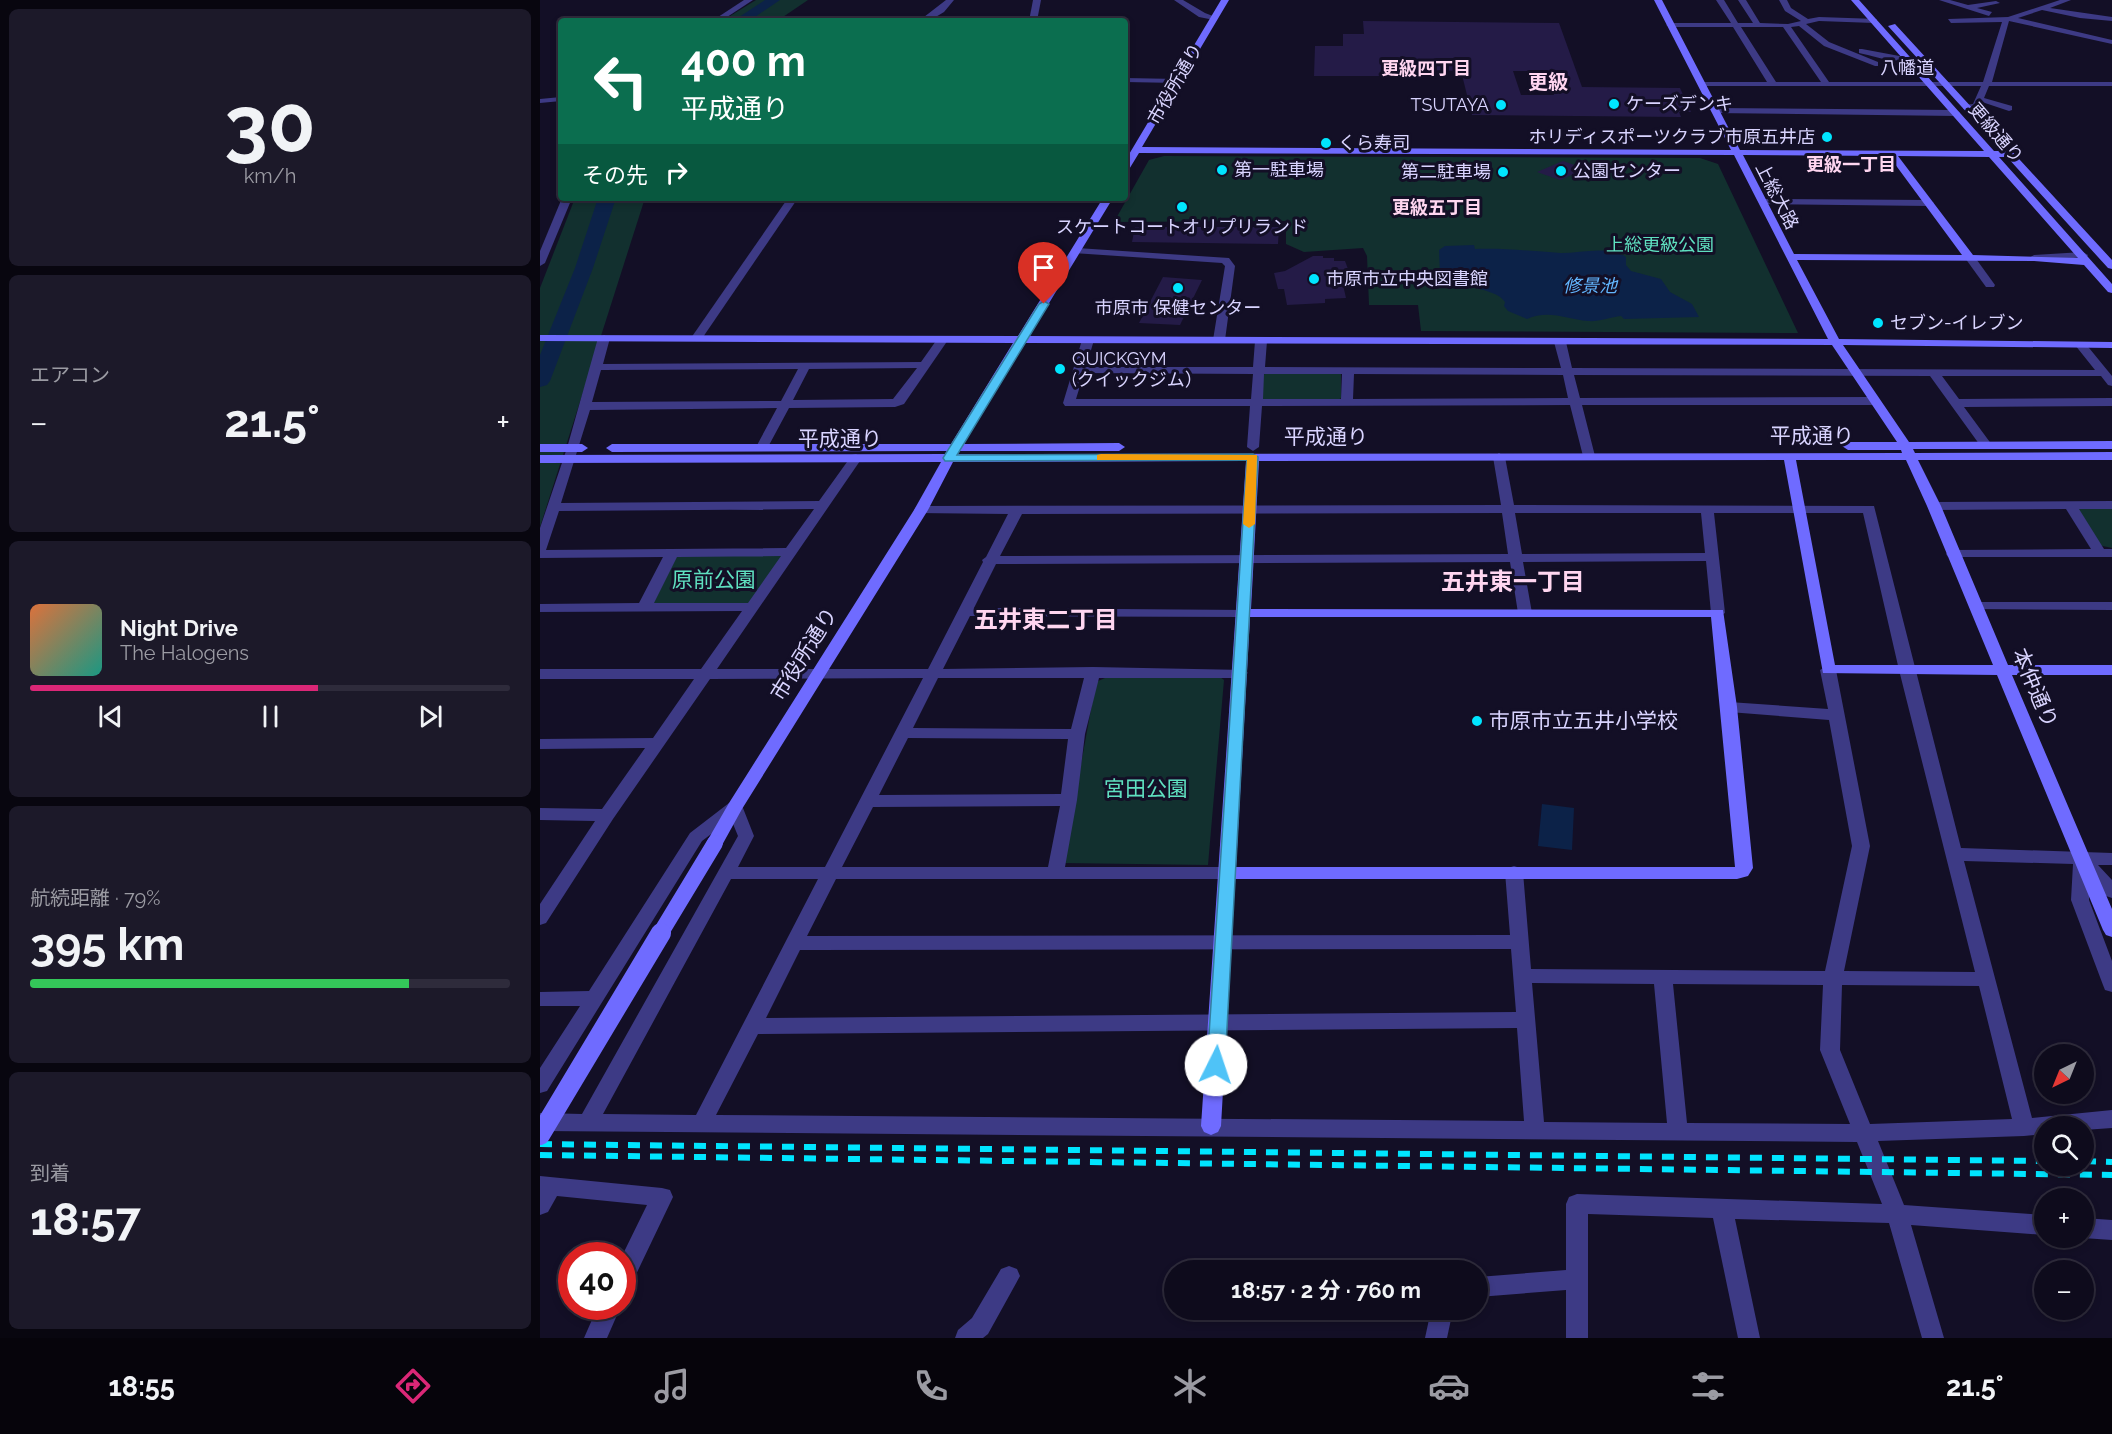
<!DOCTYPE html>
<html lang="ja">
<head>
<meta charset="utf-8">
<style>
	body { margin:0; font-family:Raleway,"Noto Sans JP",sans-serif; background:#1c1929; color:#f1f3f6; height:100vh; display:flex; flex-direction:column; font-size:22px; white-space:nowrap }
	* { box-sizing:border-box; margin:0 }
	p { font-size:20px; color:#9b9ba3 }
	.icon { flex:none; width:33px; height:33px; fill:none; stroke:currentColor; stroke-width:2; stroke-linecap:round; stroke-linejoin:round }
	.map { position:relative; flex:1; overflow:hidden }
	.sheet { display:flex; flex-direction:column; gap:9px; padding:9px; background:#08060f; width:540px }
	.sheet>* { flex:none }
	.hud { position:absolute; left:18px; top:18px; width:570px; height:183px; border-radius:6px; box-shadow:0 3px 9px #0003,0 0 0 2px #2e2b3b; background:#0b6e4f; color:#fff; overflow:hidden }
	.needle { width:39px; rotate:223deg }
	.controls { position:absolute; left:1494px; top:1044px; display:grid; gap:12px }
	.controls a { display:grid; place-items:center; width:60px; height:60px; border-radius:50%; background:#0e0b1c; box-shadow:0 3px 9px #0003,0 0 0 2px #2e2b3b; font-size:30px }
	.speed { position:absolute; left:18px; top:1242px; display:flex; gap:12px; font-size:30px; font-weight:700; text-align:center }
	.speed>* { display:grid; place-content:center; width:78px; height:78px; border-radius:50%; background:#0e0b1c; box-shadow:0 3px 9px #0003,0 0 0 2px #2e2b3b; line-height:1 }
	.speed .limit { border:9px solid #d22; background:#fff; color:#111 }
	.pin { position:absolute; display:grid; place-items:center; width:51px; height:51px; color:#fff; margin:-62px -26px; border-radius:50% 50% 50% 0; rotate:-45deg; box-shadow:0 0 6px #0007 }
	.pin .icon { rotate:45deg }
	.me { position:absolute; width:66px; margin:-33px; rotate:4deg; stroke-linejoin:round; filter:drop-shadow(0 0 4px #0008) }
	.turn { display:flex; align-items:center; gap:21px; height:126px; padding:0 24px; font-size:27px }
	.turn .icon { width:78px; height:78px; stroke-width:2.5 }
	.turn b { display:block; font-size:42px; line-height:51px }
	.then { display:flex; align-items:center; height:57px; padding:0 24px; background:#0003; gap:12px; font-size:22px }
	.big { font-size:45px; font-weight:700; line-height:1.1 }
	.sheet .widget { flex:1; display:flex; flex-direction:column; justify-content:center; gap:9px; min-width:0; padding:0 21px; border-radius:9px; background:#1c1929 }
	.sheet .dial { align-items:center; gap:0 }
	.dial b { font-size:78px; line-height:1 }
	.song { display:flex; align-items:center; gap:18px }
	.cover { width:72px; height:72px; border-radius:9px; background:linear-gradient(135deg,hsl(20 70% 55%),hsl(170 70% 35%)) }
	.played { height:6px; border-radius:3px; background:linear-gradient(90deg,#db2777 60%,#2e2b3b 60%) }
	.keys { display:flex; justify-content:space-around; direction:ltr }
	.heat { display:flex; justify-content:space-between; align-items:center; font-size:33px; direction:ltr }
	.charge { height:9px; border-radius:4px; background:linear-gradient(90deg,#34c759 79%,#2e2b3b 0) }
	.trip { position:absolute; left:624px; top:1260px; width:324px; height:60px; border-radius:30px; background:#0e0b1c; box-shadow:0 3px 9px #0003,0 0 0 2px #2e2b3b; font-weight:700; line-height:60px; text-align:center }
	.tabs { display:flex; height:96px; justify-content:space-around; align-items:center; background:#06040b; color:#9b9ba3 }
	.tabs .icon { width:42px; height:42px }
	.tabs .selected { color:#db2777 }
	.tabs b { font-size:27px; color:#f1f3f6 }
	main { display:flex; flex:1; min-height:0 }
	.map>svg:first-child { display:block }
</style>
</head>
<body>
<main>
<section class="sheet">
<div class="widget dial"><b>30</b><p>km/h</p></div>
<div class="widget"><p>エアコン</p>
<div class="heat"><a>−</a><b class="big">21.5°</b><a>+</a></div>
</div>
<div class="widget">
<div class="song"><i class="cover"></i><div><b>Night Drive</b><p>The Halogens</p></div></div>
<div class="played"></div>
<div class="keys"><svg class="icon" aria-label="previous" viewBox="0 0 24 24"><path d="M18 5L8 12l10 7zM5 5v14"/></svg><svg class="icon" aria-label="pause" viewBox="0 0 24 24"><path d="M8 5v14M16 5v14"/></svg><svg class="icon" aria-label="next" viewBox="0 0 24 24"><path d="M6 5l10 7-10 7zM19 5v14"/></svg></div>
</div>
<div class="widget"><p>航続距離 · 79%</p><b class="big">395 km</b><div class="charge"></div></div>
<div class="widget"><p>到着</p><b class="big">18:57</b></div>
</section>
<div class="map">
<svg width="1572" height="1338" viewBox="0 0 1572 1338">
	<rect width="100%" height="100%" fill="#130f26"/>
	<g fill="#12302f">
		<polygon points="216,0 268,0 237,21 182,21"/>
		<polygon points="624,156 1160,158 1178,164 1258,333 881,331 878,305 829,305 827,256 823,248 764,252 746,244 746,221 574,222 609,160"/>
		<polygon points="35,198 105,198 0,527 0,288"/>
		<polygon points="728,372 801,373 801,398 797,401 721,399 723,375"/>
		<polygon points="1540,508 1572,508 1572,548 1558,545 1536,510"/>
		<polygon points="251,552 211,607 104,608 132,553"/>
		<polygon points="680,677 684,680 668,865 523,863 556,682 565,678"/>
	</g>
	<g fill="#0c2248">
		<path d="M934 245 935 249C964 248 992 251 1021 253 1042 253 1067 245 1086 257V265L1091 271 1121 279 1130 292 1152 304 1159 317 1084 319 1081 316C1071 317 1058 322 1048 321 1027 319 1008 309 987 319L968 311 964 306 965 302C954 286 919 290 900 274L899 250 905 246Z"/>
		<polygon points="1002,804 1034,808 1032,850 998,846"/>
	</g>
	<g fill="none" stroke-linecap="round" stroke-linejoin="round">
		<g fill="#0c2248" fill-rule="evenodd">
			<polygon points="225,0 240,0 209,21 193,21"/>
			<polygon points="58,198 76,198 53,268 10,381 7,385 0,387 0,355 35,268"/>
		</g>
	</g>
	<g fill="#241b47" fill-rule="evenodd">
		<path d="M823 21 1019 23 1042 87 1140 88 1151 112H1139L1141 117 932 115 921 71 884 70V76H774L775 46H803V34H824ZM973 71H1007L1014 95H981Z"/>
		<polygon points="1023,161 1046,169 1020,180 997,172"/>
		<polygon points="595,227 739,227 738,244 592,242"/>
		<polygon points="773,256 783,256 783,258 794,258 794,261 805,261 814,285 803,285 806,298 785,299 785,303 747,305 744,289 738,289 734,273 745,271"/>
		<polygon points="623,277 662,280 640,325 599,323"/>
	</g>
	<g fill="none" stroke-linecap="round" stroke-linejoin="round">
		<g fill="#3d3a85" fill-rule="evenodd">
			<polygon points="204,0 213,0 181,21 172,21"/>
			<polygon points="406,0 414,0 404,12 394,18 461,19 465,21 384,21 384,17"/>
			<polygon points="493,0 501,0 497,21 489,21"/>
			<polygon points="634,0 643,0 665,13 678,18 674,20 659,17"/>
			<path d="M1176 0H1184L1198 23H1213L1198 0H1206L1220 23 1248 24 1261 21 1245 11 1239 0H1247L1251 8 1268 19 1279 17 1337 19 1334 23 1279 21 1266 24 1289 42 1338 62V66H1335L1284 46 1259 26 1251 27 1289 82H1443L1462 22 1411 23 1408 19 1468 17 1520 0H1531L1510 8 1572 17V21L1540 18 1502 10 1478 18 1572 40V44L1469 21 1452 82H1572V86H1449L1444 98 1472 106V110L1469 111 1442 102 1439 108 1423 109V105L1433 104 1441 86H1158V82H1227L1193 27H1130L1126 25 1130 23H1191ZM1201 27H1243L1281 82H1236Z"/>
			<polygon points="1399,0 1410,0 1428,5 1456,1 1460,3 1437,8 1452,12 1449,16"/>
			<path d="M1322 49 1370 58C1356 65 1334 56 1319 53V49Z"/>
			<polygon points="585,78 638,79 642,81 638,83 585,82"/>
			<polygon points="21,97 21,101 0,103 0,99"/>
			<polygon points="1175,108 1416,110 1420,113 1416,116 1172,113 1172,109"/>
			<polygon points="22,198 32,198 5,263 0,266 0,251"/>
			<polygon points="248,198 258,198 161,340 153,340 151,338"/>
			<polygon points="1222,199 1389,200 1394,203 1389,206 1219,204 1219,200"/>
			<polygon points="537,248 689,258 695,266 685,340 679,343 673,340 685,266 682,263 533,253 533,249"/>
			<polygon points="1543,252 1548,255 1547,257 1494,261 1489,258 1494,255"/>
			<polygon points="1426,256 1434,256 1455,285 1454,287 1446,287 1425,258"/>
			<path d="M64 335 70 338 63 364 381 362 398 338 402 337 408 340 364 404 355 407 249 408 228 447 222 451 216 447 237 408 50 410 21 503 279 501 312 455 316 454 322 458 177 669H388L443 562 442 560 446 557 468 514 376 513 374 510 376 507 381 506 961 505 953 457 959 453 965 457 974 505 1334 506 1421 848 1572 853V865H1558L1572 880V898L1566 896 1550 878 1549 900 1572 961V992L1565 990 1563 985 1531 900 1533 864 1424 861 1492 1118 1572 1110V1128L1544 1130V1126H1504V1134L1484 1136 1338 1141 1364 1205 1504 1215V1235L1371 1225 1404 1338H1382L1349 1223 1195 1219 1220 1338H1198L1173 1218 1048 1214V1338H1026V1290L938 1297V1277L1026 1270V1204L1029 1197 1037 1194 1342 1204 1317 1142 0 1131V1113L42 1114 198 836 191 819 162 841 7 1091 0 1093V1068L40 1006H0V992L49 991 150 833 189 803H201L214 836 198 867H285L383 678 170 679 73 819 6 923 0 925V904L55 821 0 820V808L62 809 105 748 0 749V739L113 738 154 679H0V669H161L202 611 0 612V604L99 603 123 557 0 558V528L27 448 58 338ZM377 368 353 399 253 400 269 369ZM258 369 241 401 52 402 61 370ZM274 509 246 548 6 550 19 511ZM962 513 968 554 460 556 482 514ZM975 513H1161L1165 553 982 554ZM1174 513H1323L1359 670 1435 972 1304 971 1330 846 1296 670 1288 665 1280 670 1288 709 1189 702 1181 707 1189 712 1289 720 1312 846 1285 971 991 969 983 872 980 868 974 866 968 868 965 872 970 935 267 936 296 879H688L694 877 697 873 694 869 688 867H525L537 800 545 734 559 678H700L708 673 705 670 553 667 403 669 430 616 703 617 710 613 708 610 434 608 456 564 970 562 978 613 985 617 992 613 983 562 1166 561 1171 613 1178 617 1185 613ZM241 556 208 603H114L137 557ZM398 678H544L531 729 373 728ZM368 738 528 739 521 794 339 795ZM520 806 508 867H302L333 807ZM191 879H278L156 1115 63 1114ZM971 949 976 1012 226 1018 260 950ZM992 983 1114 984 1127 1123 1004 1122ZM1133 984 1283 985 1280 1050 1310 1124 1147 1123ZM1302 985 1439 986 1472 1119 1330 1124 1300 1050ZM977 1028 984 1121 176 1115 218 1034Z"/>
			<path d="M548 337 554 340 546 367H713L715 341 721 338 727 341 725 367 1021 368 1014 342 1020 339 1026 342 1032 368 1555 370 1535 345 1541 342 1545 343 1572 376V386L1568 385 1561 376H1402L1419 399 1572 398V406L1424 407 1452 445 1446 449 1442 448 1390 376 1034 375 1040 398 1334 397 1340 401 1334 405H1042L1055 456 1049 460 1043 456 1030 405 722 406 719 447 713 451 707 447 710 406H525L523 403 542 340ZM544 373 713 374 711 399H536ZM724 374H802L801 399H723ZM814 374 1023 375 1028 398 813 399Z"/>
			<polygon points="1572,501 1572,509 1539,509 1564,549 1572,549 1572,557 1408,557 1406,554 1408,551 1413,550 1551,549 1526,509 1394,510 1387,506 1394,502"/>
			<polygon points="1436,602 1572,602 1572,610 1431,609 1429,606 1431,603"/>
			<polygon points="0,1176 122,1188 130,1190 133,1197 90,1287 82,1290 82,1256 107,1205 17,1196 8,1212 0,1215"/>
			<polygon points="1544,1218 1572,1220 1572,1240 1543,1238"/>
			<polygon points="469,1266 477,1269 480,1276 448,1334 443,1338 415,1338 418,1330 432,1318 461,1269"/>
			<polygon points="58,1306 81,1306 67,1338 44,1338"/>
			<polygon points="891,1310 913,1310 907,1338 885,1338"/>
		</g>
		<g fill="#6f6bff" fill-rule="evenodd">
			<path d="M681 0H689L602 147 1191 150 1114 0H1122L1200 150 1444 151 1311 0H1319L1454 151H1462L1348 26 1355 24 1572 260V269L1568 268 1467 157H1459L1572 284V293L1568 292 1544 265 1494 261 1257 260 1299 339 1572 342V348L1303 345 1369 442 1572 441V449H1373L1375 453 1572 452V460H1378L1401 506 1468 665H1572V675H1472L1572 909V937L1566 935 1563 930 1457 675 1283 673 1244 460 719 461 711 609 1183 610 1197 707 1213 868 1208 876 1197 879H695L681 1126 678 1132 671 1135 664 1132 661 1126 706 461 413 462 388 510 202 809 181 847H169L166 843 189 803 374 510 401 462 0 463V455L405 454 407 451 72 452 66 448 72 444H411L473 343 0 341V335L478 336 563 198H573L489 336 1288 339 1194 155 599 153 588 171 585 172V161ZM1203 155 1349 156 1422 255 1254 254ZM1358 156 1449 157 1538 258 1433 255ZM485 343 1292 345 1357 442H1308L1302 446 1308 450H1361L1362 453 417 454 419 451H579L585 447 579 443 423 444ZM1256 460H1366L1387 506 1453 665H1295ZM710 617H1171L1195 867H696Z"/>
			<polygon points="0,444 42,444 48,448 42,452 0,452"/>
		</g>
		<g stroke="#00e5ff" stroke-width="6" stroke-dasharray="12 10" stroke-linecap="butt">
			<polyline points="0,1144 1504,1161"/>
			<polyline points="0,1155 1572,1175"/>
			<polyline points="1544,1161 1572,1162"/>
		</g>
		<polyline stroke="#6f6bff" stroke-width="16" points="120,934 175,843"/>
		<polyline stroke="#6f6bff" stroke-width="20" points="0,1135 121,933"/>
	</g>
	<polygon fill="#4fc3f7" stroke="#337fa1" stroke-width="1.5" points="504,301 509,304 417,455 713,454 718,457 685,1065 682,1070 676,1072 669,1070 667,1065 707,460 405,461 403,458 499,304"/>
	<polygon fill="#f59e0b" points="561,454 717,455 715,524 709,528 703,524 707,460 557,460 557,455"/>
	<g fill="#00e5ff" stroke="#130f26" stroke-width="2">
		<circle cx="1074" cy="104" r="6"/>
		<circle cx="961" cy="105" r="6"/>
		<circle cx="1287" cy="137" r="6"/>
		<circle cx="786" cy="143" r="6"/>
		<circle cx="682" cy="170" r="6"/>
		<circle cx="1021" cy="171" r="6"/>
		<circle cx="963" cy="172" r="6"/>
		<circle cx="642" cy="207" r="6"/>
		<circle cx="774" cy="279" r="6"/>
		<circle cx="638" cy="288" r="6"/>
		<circle cx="1338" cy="323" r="6"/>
		<circle cx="520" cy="369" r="6"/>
		<circle cx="937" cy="721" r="6"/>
	</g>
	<g text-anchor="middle" stroke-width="6" stroke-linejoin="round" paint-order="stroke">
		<g font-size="18" fill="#d9d4ff" stroke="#130f26">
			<text x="1367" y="74">八幡道</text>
			<text transform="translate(635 84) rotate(-60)" y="6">市役所通り</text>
			<text transform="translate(1456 133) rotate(49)" y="6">更級通り</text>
			<text transform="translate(1237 196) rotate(63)" y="6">上総大路</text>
		</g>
		<g font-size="18" font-weight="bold" fill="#ffd6f0" stroke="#130f26">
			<text x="886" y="75">更級四丁目</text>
			<text x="1311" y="171">更級一丁目</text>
			<text x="897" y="214">更級五丁目</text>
		</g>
		<g font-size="18" fill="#d9d4ff" stroke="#130f26" text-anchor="start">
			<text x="1086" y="110">ケーズデンキ</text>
			<text x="949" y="111" text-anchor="end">TSUTAYA</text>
			<text x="1275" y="143" text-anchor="end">ホリディスポーツクラブ市原五井店</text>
			<text x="798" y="149">くら寿司</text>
			<text x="694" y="176">第一駐車場</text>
			<text x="1033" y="177">公園センター</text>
			<text x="951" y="178" text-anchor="end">第二駐車場</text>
			<text x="642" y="233" text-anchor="middle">スケートコートオリプリランド</text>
			<text x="786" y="285">市原市立中央図書館</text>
			<text x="638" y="314" text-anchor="middle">市原市 保健センター</text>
			<text x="1350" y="329">セブン-イレブン</text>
			<text x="532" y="365">QUICKGYM<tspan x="532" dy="21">(クイックジム）</tspan></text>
		</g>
		<g font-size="18" fill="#5fe0c0" stroke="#130f26">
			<text x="1120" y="251">上総更級公園</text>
		</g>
		<g font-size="18" font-style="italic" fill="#62b6ff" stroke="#130f26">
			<text x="1050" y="292">修景池</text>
		</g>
		<g font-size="20" font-weight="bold" fill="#ffd6f0" stroke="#130f26">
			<text x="1008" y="89">更級</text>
		</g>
		<g font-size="21" fill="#d9d4ff" stroke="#130f26">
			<text x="1272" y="443">平成通り</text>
			<text x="786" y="444">平成通り</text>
			<text x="300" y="446">平成通り</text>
			<text transform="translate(264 654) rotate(-58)" y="7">市役所通り</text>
			<text transform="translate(1495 688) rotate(67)" y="7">本仲通り</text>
		</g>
		<g font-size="21" fill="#5fe0c0" stroke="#130f26">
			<text x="174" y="587">原前公園</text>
			<text x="606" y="796">宮田公園</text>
		</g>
		<g font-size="21" fill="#d9d4ff" stroke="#130f26" text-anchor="start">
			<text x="949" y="728">市原市立五井小学校</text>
		</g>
		<g font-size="24" font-weight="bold" fill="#ffd6f0" stroke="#130f26">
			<text x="973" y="590">五井東一丁目</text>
			<text x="506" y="628">五井東二丁目</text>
		</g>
	</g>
</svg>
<div class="controls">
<a><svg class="needle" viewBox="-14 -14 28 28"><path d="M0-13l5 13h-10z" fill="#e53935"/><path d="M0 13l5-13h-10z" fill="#9b9ba3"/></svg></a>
<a><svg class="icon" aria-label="search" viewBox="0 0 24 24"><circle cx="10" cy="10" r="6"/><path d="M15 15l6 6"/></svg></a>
<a>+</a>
<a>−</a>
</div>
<div class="speed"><div class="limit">40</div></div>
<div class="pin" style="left:504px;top:304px;background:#d93025"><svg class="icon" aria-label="arrive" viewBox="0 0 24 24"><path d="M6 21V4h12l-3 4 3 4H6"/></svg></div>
<svg class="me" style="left:676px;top:1065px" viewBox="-20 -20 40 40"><circle r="19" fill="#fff"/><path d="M0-13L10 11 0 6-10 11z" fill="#4fc3f7"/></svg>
<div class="trip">18:57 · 2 分 · 760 m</div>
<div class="hud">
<div class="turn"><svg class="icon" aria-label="left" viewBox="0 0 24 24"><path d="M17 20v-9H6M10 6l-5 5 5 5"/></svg><div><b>400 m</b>平成通り</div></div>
<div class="then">その先<svg class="icon" aria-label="right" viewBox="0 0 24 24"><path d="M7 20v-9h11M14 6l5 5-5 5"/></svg></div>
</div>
</div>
</main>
<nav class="tabs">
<b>18:55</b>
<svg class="icon selected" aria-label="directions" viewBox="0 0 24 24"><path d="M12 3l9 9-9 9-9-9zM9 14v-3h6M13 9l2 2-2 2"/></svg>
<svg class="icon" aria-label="music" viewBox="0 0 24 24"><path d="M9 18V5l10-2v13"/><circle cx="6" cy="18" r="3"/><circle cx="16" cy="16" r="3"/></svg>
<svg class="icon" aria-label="phone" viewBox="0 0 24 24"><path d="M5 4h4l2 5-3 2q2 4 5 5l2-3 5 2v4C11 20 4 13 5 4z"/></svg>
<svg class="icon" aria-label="climate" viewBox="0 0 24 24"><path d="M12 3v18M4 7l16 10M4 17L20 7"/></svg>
<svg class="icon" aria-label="car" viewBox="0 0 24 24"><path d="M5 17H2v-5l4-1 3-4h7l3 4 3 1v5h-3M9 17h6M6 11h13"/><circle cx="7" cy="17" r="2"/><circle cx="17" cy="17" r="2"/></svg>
<svg class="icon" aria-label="filters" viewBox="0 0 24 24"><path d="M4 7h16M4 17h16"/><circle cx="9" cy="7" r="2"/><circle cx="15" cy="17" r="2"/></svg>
<b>21.5°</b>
</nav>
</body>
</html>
